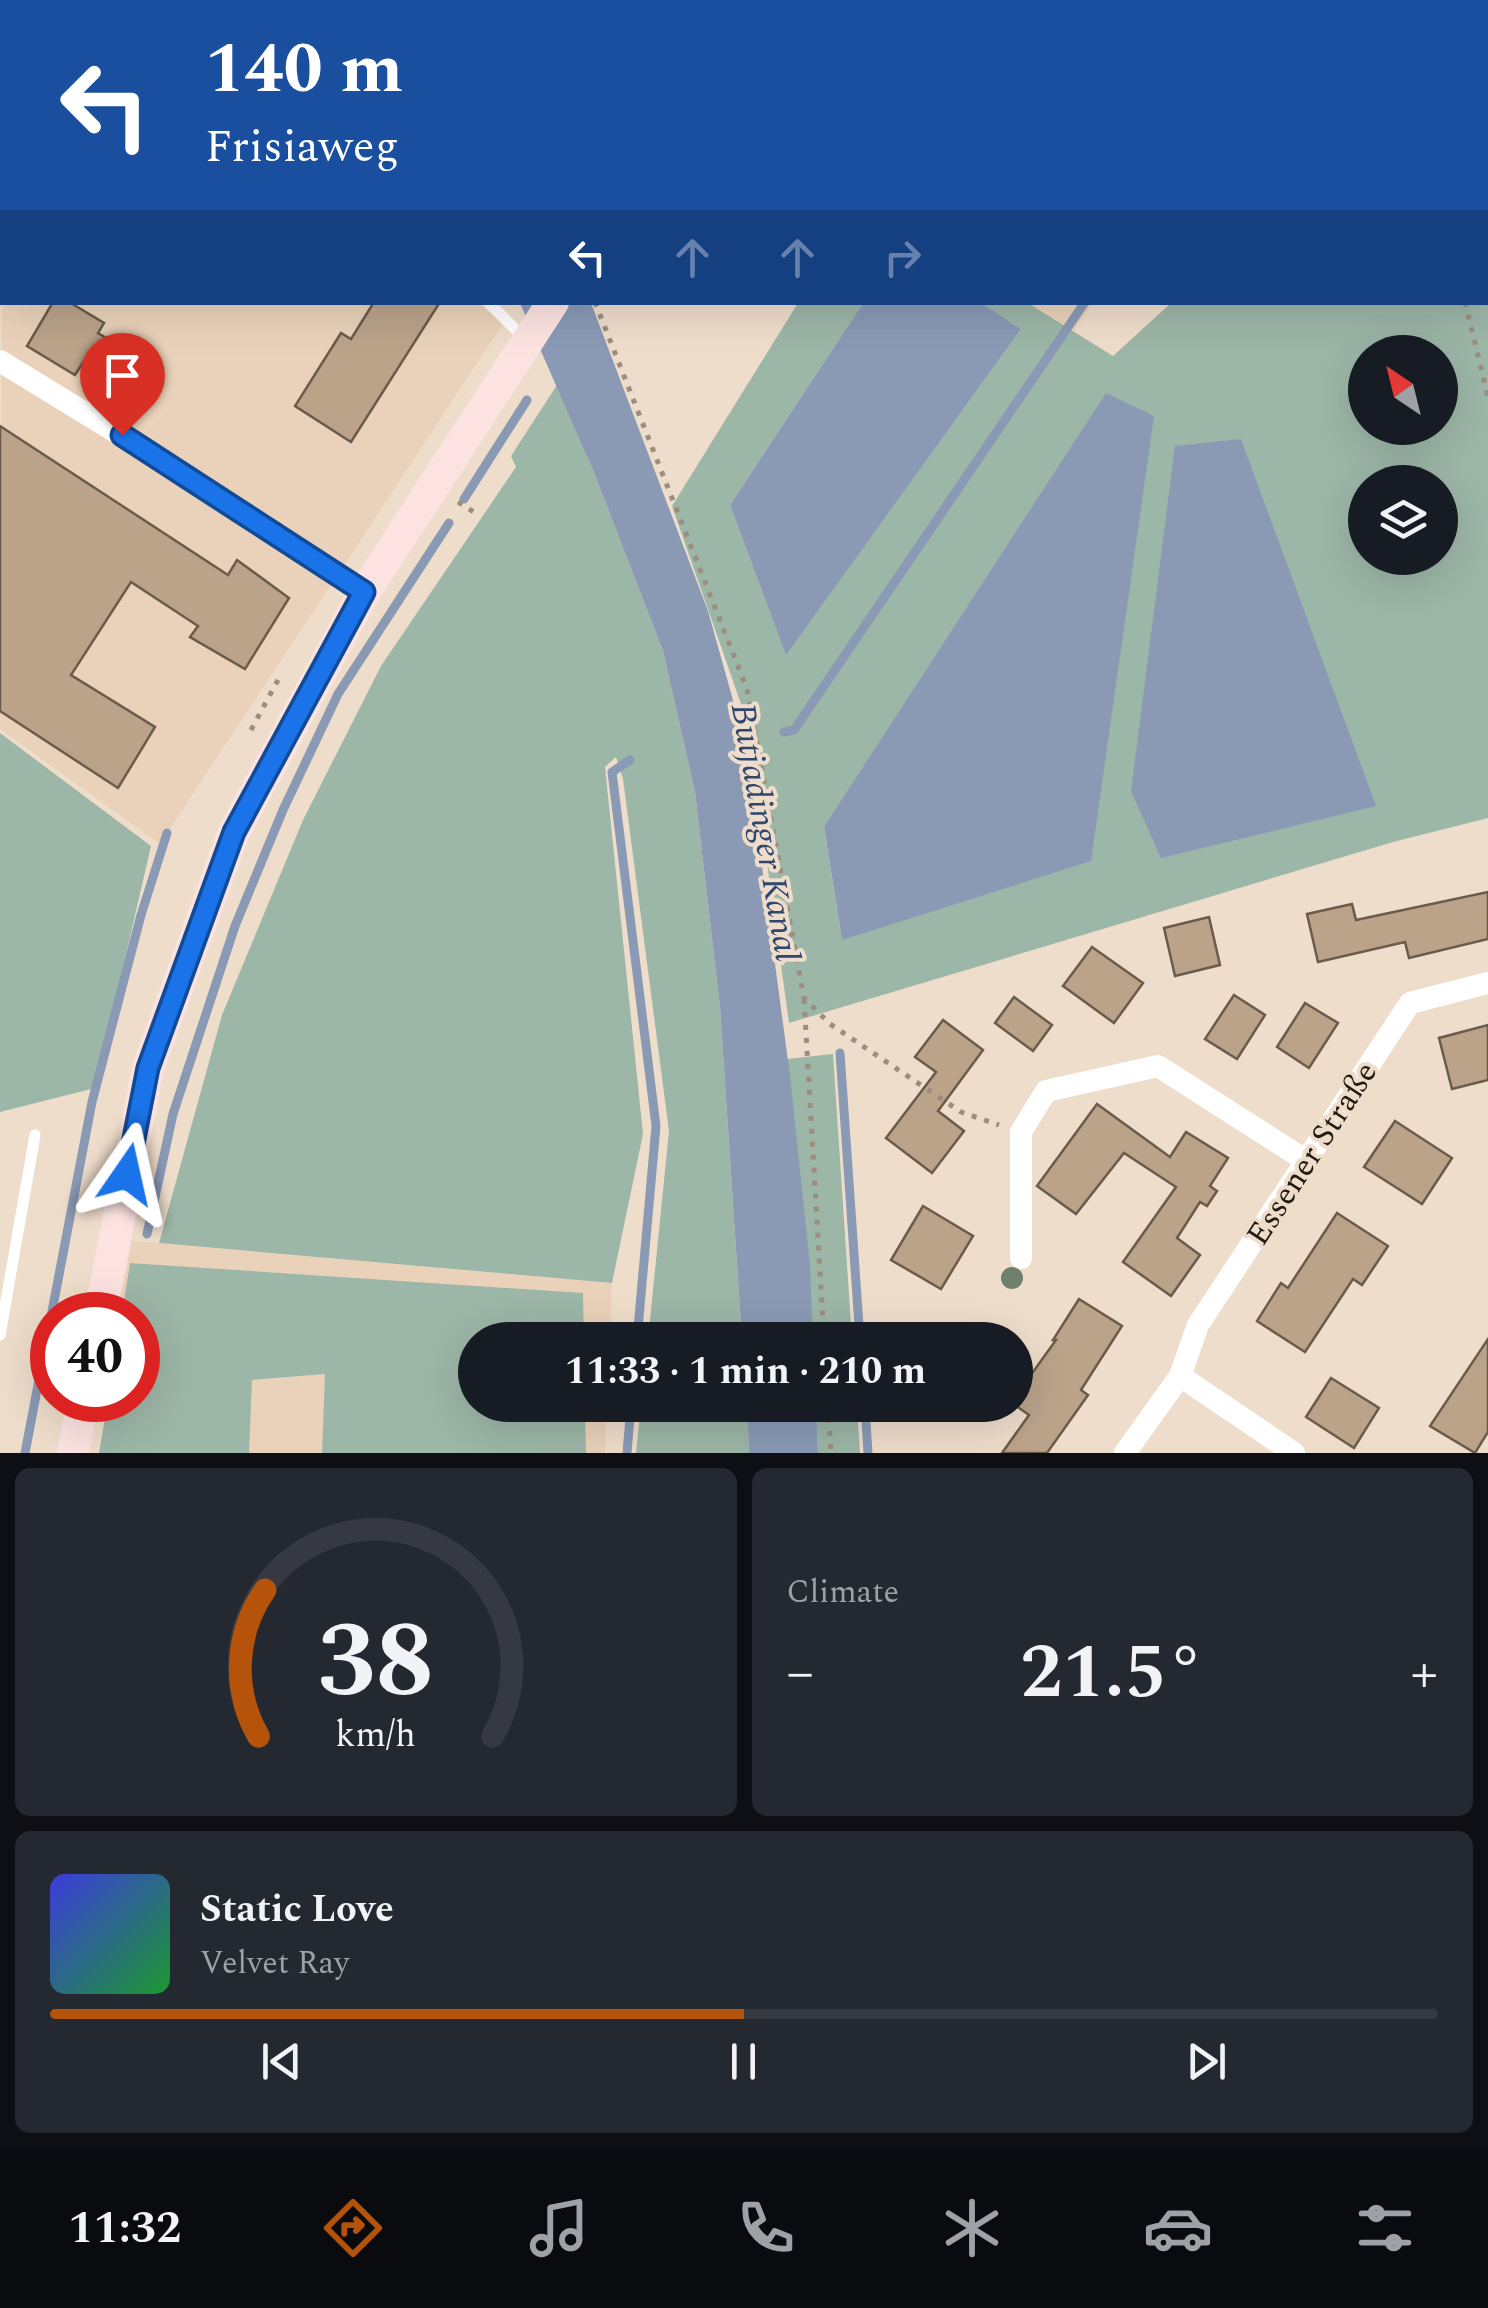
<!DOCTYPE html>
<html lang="en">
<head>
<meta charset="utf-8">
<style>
	body { margin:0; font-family:Spectral,serif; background:#242831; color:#f1f3f6; height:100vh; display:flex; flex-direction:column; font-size:38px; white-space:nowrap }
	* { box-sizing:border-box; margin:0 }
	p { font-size:32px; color:#9ea1a6 }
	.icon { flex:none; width:55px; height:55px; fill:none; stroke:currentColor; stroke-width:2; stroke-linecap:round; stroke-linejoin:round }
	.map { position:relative; height:1453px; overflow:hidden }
	.details { display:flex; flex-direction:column; gap:15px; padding:15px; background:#0d0f14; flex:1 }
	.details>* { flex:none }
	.banner { position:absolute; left:0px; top:0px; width:1490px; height:305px; box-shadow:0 10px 40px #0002; background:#1a4fa0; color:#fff; overflow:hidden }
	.needle { width:65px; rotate:325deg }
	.fabs { position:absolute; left:1348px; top:335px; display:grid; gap:20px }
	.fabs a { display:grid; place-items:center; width:110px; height:110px; border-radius:50%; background:#171b24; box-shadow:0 10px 40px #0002; font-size:50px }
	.speed { position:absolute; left:30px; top:1292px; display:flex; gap:20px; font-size:50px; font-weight:700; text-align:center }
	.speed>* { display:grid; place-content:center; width:130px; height:130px; border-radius:50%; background:#171b24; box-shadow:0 10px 40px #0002; line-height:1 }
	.speed .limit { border:15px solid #d22; background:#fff; color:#111 }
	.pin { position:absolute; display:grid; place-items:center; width:85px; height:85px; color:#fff; margin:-102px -42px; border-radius:50% 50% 50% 0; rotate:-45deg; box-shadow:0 0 10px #0007 }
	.pin .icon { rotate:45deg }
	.me { position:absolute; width:110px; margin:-55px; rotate:11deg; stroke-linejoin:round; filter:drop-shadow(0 0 8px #0008) }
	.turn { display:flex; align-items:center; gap:35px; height:210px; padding:0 40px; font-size:45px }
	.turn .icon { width:130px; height:130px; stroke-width:2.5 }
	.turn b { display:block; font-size:70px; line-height:85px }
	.lanes { display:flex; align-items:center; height:95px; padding:0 40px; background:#0003; justify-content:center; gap:50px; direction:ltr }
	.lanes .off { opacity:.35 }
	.big { font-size:75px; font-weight:700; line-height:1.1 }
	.details .card { flex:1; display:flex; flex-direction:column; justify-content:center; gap:15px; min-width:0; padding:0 35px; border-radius:15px; background:#242831 }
	.details .dial { align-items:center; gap:0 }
	.dial svg { height:260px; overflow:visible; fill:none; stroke:#363941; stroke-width:7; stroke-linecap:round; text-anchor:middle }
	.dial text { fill:#f1f3f6; stroke:none }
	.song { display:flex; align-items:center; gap:30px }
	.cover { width:120px; height:120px; border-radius:15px; background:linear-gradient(135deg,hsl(240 70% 55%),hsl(130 70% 35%)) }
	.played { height:10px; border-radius:5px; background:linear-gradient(90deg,#b45309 50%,#363941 50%) }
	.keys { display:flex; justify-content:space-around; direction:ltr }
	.heat { display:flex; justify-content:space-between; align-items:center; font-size:55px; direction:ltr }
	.details .tiles { flex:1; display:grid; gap:15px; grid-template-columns:1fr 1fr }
	.card:last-child { grid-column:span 2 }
	.trip { position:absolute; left:458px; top:1322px; width:575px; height:100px; border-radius:50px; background:#171b24; box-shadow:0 10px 40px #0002; font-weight:700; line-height:100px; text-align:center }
	.menu { display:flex; height:160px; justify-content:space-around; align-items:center; background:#090b0e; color:#9ea1a6 }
	.menu .icon { width:70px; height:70px }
	.menu .selected { color:#b45309 }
	.menu b { font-size:45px; color:#f1f3f6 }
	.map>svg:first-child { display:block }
</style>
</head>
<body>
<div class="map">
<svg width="1488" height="1453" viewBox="0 0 1488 1453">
	<rect width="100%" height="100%" fill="#efddcb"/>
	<g fill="#e9d2b9">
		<polygon points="991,0 1284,0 989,2"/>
		<polygon points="2,153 2,302 477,302 503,324 160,844 0,729"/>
		<polygon points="1028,303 1093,303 1074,331"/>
		<polygon points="132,1241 612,1283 610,1340 584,1340 583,1293 131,1263 122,1315 118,1315"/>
		<polygon points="326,1374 322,1453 249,1453 251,1380"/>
		<polygon points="585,1405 607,1405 605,1453 586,1453"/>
	</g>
	<g fill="#9cb6a7" fill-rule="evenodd">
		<polygon points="0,0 248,0 2,2 0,130"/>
		<path d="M1400 0H1488V818L1393 842 789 1023 748 724 672 506 798 303H863L730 505 786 654 1021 329 982 303H1028L1113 356 1171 303 1488 302V2H1398ZM1365 352H1440V428H1365ZM1106 394 1153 416 842 940 824 828ZM1365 482H1440V558H1365Z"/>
		<polygon points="557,385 593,470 663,651 695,792 720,1007 742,1340 648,1340 669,1131 623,779 616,757 605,767 643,1134 612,1283 159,1243 222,1015 303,820 381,666 516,467 511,456"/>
		<polygon points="0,733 151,846 95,1088 0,1112"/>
		<polygon points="833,1054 852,1340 813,1340 809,1265 787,1059"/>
		<polygon points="130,1263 583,1293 584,1340 475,1340 475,1405 585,1405 586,1453 322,1453 325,1374 252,1380 249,1453 99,1453 108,1400 138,1400 138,1315 122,1315"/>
		<polygon points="641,1405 747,1405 749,1453 636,1453"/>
		<polygon points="816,1405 857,1405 860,1453 818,1453"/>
	</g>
	<g fill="#8a9ab5">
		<polygon points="520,303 591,303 708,611 740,725 753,799 790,1076 810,1265 813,1340 742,1340 720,1007 695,792 663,651 593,470"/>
		<polygon points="863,303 982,303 1021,329 786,655 730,505"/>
		<polygon points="1106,393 1154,416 1091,861 842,940 824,827"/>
		<polygon points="1241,439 1376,806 1161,858 1131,791 1175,446"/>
		<polygon points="747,1405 816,1405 818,1453 749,1453"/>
	</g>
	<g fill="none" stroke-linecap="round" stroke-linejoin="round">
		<g stroke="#8a9ab5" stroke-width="9">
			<polyline points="254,2 258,0"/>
			<polyline points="1289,2 1290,0"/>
			<polyline points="0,137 2,136"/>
			<polyline points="464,499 527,400"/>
			<polyline points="784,732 794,730 1085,302"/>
			<polyline points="630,760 612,772 656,1126 637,1340"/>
			<polyline points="840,1053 860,1340"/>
			<polyline points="147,1234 173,1114 235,926 283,810 338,694 449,523"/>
			<polyline points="865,1405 868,1453"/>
			<polyline points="25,1453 92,1102 141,915 167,833"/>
			<polyline points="627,1453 631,1405"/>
		</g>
	</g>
	<g fill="#bba38a" stroke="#6a5b4b" stroke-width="2.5">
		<polygon points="53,302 69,302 104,323 98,333 157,369 141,395 84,361 75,375 27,346"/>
		<polygon points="374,302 440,302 351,442 295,406 341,333 351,339"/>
		<polygon points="0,426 228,575 237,560 289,598 245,669 190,637 198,626 131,582 71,675 155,727 118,788 0,711"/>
		<polygon points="1488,892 1488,939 1409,958 1405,942 1318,962 1307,914 1352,904 1356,920"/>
		<polygon points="1209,917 1220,965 1175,976 1164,928"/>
		<polygon points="1092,947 1143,983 1114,1023 1063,986"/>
		<polygon points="1234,995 1265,1015 1237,1059 1205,1039"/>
		<polygon points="1014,997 1052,1025 1033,1051 995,1023"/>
		<polygon points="1305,1003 1338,1023 1309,1068 1277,1047"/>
		<polygon points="943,1020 983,1050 938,1111 964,1131 932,1173 886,1138 936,1072 915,1057"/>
		<polygon points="1488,1025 1488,1080 1452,1089 1439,1038"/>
		<polygon points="1097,1104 1170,1157 1186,1132 1228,1158 1210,1186 1217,1191 1207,1206 1200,1202 1177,1238 1200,1255 1171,1296 1123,1262 1176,1187 1124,1153 1076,1214 1037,1186"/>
		<polygon points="1395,1121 1452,1158 1422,1204 1364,1167"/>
		<polygon points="923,1206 973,1236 941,1289 891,1260"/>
		<polygon points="1337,1213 1388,1246 1362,1285 1353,1279 1305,1352 1257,1321 1281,1283 1288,1288"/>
		<polygon points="1079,1299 1122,1326 1081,1390 1088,1395 1047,1453 1002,1453 1029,1415 1015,1405 1015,1397 1056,1340 1053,1340"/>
		<polygon points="1488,1339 1488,1432 1475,1453 1430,1426"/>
		<polygon points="1331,1378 1379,1408 1354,1448 1306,1417"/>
	</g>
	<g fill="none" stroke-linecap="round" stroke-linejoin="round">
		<g stroke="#9b8e81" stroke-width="5" stroke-dasharray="5 8" stroke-linecap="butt">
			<polyline points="1390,0 1390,2"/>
			<polyline points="595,302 747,689 804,998 830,1024 961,1112 999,1125"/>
			<polyline points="1465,302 1488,397"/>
			<polyline points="458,502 477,514"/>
			<polyline points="251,730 279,678"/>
			<polyline points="804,999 824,1340"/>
			<polyline points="828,1405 831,1453"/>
		</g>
		<g stroke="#fff" stroke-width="11">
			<polyline points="488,302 524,338"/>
			<polyline points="0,1335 35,1135"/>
		</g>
		<g stroke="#fff" stroke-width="22">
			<polyline points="0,361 152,454 364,593"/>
			<polyline points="1021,1258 1021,1132 1046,1091 1158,1066 1305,1160"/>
			<polyline points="1180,1376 1294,1453"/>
			<polyline points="1125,1453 1180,1376 1198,1325 1410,1003 1488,983"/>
		</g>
		<g stroke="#fce3e1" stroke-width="32">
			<polyline points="749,2 751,0"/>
			<polyline points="100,1315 148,1068 234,832 364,593 553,302"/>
			<polyline points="73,1453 83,1400"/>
		</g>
	</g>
	<circle fill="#6e7f6c" cx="1012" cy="1278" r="11"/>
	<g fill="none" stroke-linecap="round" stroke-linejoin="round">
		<g stroke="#114b97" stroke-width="25">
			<polyline id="route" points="122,435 364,592 234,832 148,1068 127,1174"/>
		</g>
		<use href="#route" stroke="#1a73e8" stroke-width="18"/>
	</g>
	<g text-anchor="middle" stroke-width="8" stroke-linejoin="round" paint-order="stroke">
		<g font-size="32" fill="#201a13" stroke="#efddcb">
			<text transform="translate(1311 1153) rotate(-57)" y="11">Essener Straße</text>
		</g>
		<g font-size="35" font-style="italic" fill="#2f466e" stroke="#efddcb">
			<text transform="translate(766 832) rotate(80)" y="12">Butjadinger Kanal</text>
		</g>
	</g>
</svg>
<div class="fabs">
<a><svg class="needle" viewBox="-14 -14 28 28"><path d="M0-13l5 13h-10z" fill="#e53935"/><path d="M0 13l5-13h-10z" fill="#9ea1a6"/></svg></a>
<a><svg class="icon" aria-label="layers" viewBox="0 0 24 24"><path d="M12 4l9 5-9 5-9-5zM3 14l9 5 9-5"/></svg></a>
</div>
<div class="speed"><div class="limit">40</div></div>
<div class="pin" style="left:122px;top:435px;background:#d93025"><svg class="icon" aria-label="arrive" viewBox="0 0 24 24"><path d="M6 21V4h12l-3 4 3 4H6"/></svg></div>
<svg class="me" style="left:127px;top:1174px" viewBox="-20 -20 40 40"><path d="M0-17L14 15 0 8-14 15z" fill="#1a73e8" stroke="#fff" stroke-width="4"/></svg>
<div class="trip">11:33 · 1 min · 210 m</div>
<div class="banner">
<div class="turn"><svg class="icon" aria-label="left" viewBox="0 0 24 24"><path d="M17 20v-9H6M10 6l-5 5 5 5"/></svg><div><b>140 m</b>Frisiaweg</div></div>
<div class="lanes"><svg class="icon" aria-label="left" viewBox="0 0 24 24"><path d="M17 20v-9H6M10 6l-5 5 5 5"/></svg><svg class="icon off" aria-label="ahead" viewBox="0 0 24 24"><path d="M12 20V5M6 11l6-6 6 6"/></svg><svg class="icon off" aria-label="ahead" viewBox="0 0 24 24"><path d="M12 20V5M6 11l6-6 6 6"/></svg><svg class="icon off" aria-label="right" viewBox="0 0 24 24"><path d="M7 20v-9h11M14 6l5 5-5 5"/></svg></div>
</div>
</div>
<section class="details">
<div class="tiles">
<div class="card dial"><svg viewBox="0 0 100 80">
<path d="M14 69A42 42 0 1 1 86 69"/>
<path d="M14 69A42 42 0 0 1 16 24" stroke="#b45309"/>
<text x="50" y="56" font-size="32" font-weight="700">38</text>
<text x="50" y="72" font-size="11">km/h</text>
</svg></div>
<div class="card"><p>Climate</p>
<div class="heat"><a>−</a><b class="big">21.5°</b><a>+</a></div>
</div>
<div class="card">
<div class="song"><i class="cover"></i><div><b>Static Love</b><p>Velvet Ray</p></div></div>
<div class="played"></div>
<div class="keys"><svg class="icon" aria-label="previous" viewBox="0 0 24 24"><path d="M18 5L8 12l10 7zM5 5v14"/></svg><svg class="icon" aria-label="pause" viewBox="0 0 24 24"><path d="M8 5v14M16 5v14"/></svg><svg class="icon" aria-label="next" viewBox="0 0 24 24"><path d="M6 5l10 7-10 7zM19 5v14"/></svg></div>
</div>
</div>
</section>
<nav class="menu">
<b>11:32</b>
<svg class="icon selected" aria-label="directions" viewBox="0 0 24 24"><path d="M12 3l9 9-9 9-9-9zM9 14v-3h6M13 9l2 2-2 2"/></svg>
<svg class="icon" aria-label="music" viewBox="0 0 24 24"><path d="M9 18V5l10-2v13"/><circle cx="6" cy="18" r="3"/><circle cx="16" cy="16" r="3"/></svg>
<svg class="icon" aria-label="phone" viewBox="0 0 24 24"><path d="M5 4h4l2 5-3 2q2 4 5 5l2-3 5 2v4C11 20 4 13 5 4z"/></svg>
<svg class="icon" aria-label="climate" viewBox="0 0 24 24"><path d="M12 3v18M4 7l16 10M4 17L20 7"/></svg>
<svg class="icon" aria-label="car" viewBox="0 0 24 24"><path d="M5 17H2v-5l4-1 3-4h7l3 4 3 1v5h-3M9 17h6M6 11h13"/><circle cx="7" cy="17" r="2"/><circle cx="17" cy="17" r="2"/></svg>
<svg class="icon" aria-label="filters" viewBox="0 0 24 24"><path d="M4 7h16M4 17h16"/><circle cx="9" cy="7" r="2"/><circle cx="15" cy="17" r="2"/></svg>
</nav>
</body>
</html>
